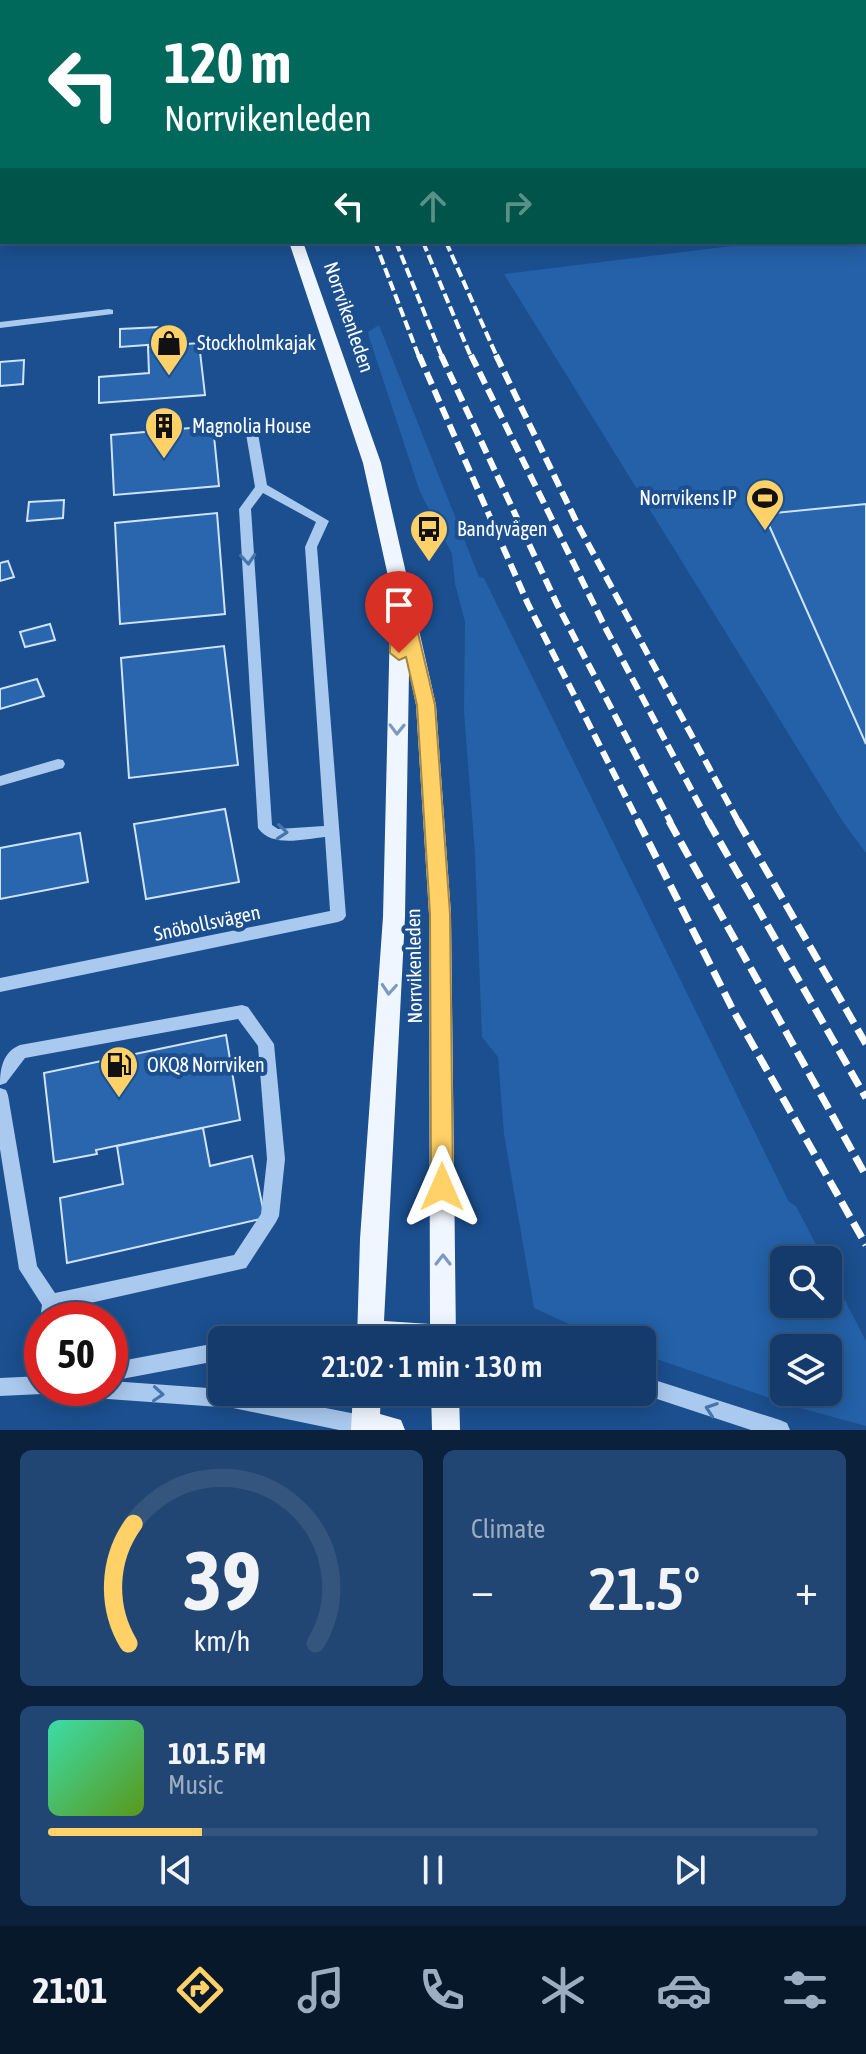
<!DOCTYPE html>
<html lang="en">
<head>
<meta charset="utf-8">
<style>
	body { margin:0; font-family:"Asap Condensed",sans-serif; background:#214673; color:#f1f3f6; height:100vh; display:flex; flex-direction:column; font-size:30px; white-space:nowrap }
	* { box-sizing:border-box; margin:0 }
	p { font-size:26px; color:#9dadc1 }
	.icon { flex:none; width:44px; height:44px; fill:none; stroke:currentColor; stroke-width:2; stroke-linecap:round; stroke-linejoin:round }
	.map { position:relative; height:1430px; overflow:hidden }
	.details { display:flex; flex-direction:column; gap:20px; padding:20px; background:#0b203b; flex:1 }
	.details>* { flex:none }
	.guide { position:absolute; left:0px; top:0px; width:866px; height:244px; box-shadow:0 4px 20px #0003,0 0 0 2px #33557e; background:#00695c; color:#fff; overflow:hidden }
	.fabs { position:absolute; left:770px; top:1246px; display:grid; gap:16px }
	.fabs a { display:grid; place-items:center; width:72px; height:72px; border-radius:12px; background:#143b6b; box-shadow:0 4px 20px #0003,0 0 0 2px #33557e; font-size:40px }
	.speed { position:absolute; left:24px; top:1302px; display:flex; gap:16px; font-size:40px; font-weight:700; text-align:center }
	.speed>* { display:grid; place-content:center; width:104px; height:104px; border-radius:50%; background:#143b6b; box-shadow:0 4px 20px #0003,0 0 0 2px #33557e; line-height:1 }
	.speed .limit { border:12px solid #d22; background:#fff; color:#111 }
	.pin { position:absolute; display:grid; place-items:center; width:68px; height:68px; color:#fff; margin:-82px -34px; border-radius:50% 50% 50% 0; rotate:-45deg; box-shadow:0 0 8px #0007 }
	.pin .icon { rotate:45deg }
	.me { position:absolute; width:88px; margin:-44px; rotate:0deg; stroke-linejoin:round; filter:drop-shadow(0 0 6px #0008) }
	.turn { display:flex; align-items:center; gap:28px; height:168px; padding:0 32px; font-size:36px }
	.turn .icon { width:104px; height:104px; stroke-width:2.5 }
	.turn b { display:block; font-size:56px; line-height:68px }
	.lanes { display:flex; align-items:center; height:76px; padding:0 32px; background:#0003; justify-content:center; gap:40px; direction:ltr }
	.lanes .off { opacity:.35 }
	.big { font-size:60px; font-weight:600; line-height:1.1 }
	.details .card { flex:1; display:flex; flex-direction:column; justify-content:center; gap:12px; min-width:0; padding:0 28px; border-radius:12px; background:#214673 }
	.details .dial { align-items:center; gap:0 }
	.dial svg { height:208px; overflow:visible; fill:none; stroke:#33557e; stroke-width:7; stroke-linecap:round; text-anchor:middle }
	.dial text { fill:#f1f3f6; stroke:none }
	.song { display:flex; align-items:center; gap:24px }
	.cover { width:96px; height:96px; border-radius:12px; background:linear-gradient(135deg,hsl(160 70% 55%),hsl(90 70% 35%)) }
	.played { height:8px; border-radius:4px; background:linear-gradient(90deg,#ffd166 20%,#33557e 20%) }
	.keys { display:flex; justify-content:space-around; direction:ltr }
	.heat { display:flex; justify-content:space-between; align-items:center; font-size:44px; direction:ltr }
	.details .tiles { flex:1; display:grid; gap:20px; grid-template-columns:1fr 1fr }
	.card:last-child { grid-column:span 2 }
	.trip { position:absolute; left:208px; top:1326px; width:448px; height:80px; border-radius:12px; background:#143b6b; box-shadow:0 4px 20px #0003,0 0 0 2px #33557e; font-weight:600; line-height:80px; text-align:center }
	.menu { display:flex; height:128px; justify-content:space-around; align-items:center; background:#08182b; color:#9dadc1 }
	.menu .icon { width:56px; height:56px }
	.menu .active { color:#ffd166 }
	.menu b { font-size:36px; color:#f1f3f6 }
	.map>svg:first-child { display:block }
</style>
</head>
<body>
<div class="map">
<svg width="866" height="1430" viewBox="0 0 866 1430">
	<rect width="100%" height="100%" fill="#1b4f8f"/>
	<g fill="#2461a8" fill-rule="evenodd">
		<polygon points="864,235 866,235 866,853 843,822 504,274 764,242 864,242"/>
		<path d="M379 325 479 577 484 578 789 1202 796 1206 824 1260H784V1304H828V1268L866 1341V1426L793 1406 642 1354V1340H604L534 1308 504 1134 498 1057 482 1037 475 854 464 712 465 622 455 584 452 554 420 492 369 337 368 332ZM828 1348V1392H784V1348Z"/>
	</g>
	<g fill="#2a66ad" stroke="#cfe3fa" stroke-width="2">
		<polygon points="160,327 160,344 120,347 120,329"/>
		<polygon points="199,343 205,395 99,403 99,377 149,373 148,347"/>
		<polygon points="24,360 23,384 0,386 0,362"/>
		<polygon points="213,426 219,486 114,495 111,435"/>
		<polygon points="64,500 63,518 27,521 29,502"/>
		<polygon points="866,504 866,744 764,514"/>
		<polygon points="217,513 225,614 120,624 115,523"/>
		<polygon points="8,561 14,577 0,581 0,563"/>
		<polygon points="50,624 55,640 25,647 20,632"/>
		<polygon points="224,646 238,765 129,778 121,658"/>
		<polygon points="37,679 44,696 0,709 0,689"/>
		<polygon points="225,809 239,882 146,899 134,824"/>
		<polygon points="80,833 88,882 0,899 0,848"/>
		<polygon points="226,1035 240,1120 96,1150 97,1154 54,1162 44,1073"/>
		<polygon points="203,1128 210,1166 252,1156 265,1218 67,1263 60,1198 123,1184 117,1146"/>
	</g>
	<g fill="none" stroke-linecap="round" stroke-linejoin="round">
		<g fill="#a9c9ee" fill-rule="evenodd">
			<polygon points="392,0 400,0 401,2 393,2"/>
			<polygon points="708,0 716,0 717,2 709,2"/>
			<rect x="864" y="210" width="2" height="6"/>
			<polygon points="109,309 113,310 113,314 0,328 0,322"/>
			<path d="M250 418 256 422 267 485 329 521 317 547 346 916 343 920 338 922 0 992V978L330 911 325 837C303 839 272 848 258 828L239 509 255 487 244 422ZM263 493 316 522 305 547 324 826 278 829 272 825 251 509Z"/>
			<polygon points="58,759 63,760 65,764 63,768 0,786 0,776"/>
			<path d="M242 1005 248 1007 274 1044 285 1159 279 1216 276 1222 246 1268 59 1310 58 1320H42V1325L40 1320 42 1305 19 1269 0 1149V1088L6 1090 8 1095 37 1266 55 1293 234 1255 261 1214 267 1159 258 1046 238 1019 25 1058 6 1083 0 1085C0 1068 3 1052 20 1045Z"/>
			<polygon points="370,1324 377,1327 379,1333 375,1340 273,1340 275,1334 282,1331"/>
			<polygon points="222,1342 222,1360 111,1381 222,1389 222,1392 245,1392 366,1416 373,1419 376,1426 374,1430 339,1430 233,1408 80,1397 73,1395 70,1388 110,1388 110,1363"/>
			<polygon points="42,1376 42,1388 50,1388 49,1392 42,1394 0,1396 0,1378"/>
			<polygon points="642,1376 780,1420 787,1423 790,1430 751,1430 642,1394 636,1392 642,1392"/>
		</g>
		<g fill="#f0f6ff" fill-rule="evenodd">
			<polygon points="190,0 202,0 203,2 191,2"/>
			<path d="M289 242H303L381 463 436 705 451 914 456 1340H357L360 1239 383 917 390 623 397 617 363 463ZM409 672 416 705 429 914 430 1324 384 1321 405 917Z"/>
			<polygon points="353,1392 381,1392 380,1414 401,1420 405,1430 351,1430"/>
			<polygon points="431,1392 459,1392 460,1430 432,1430"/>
		</g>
		<g stroke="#fff" stroke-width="4" stroke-dasharray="10 4" stroke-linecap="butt">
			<polyline points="375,242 419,357"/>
			<polyline points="396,242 442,357"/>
			<polyline points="423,242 471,357"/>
			<polyline points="446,242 497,357"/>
		</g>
		<g stroke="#fff" stroke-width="6" stroke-dasharray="13 6" stroke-linecap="butt">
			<polyline points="419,355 528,604 639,823"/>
			<polyline points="441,355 557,604 671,823"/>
			<polyline points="471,355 606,629 709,823"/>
			<polyline points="496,355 578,525 739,823"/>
		</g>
		<g stroke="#fff" stroke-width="7" stroke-dasharray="17 7" stroke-linecap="butt">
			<polyline points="638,821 733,1010 866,1245"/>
			<polyline points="669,821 866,1176"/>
			<polyline points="708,821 866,1098"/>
			<polyline points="738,821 866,1044"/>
		</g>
	</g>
	<defs><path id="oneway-chevron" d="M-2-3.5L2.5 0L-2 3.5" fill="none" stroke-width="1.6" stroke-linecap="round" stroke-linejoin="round" transform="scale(2)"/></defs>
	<g stroke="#4674ac">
		<use href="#oneway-chevron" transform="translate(248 559) rotate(86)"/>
		<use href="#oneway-chevron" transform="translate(282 832) rotate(5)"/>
		<use href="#oneway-chevron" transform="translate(158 1394) rotate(4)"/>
		<use href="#oneway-chevron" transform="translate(711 1409) rotate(-161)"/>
	</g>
	<g stroke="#7b9ac1">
		<use href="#oneway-chevron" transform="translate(397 729) rotate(91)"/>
		<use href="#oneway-chevron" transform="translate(389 989) rotate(94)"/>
		<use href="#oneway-chevron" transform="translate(443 1260) rotate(-90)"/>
	</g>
	<polygon fill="#ffd166" stroke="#a68842" stroke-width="2" points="400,589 409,595 435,705 450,914 453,1187 450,1194 442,1197 434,1194 431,1187 430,914 417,705 406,657 399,660 390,653 391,595"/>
	<defs>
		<g id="shop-pin" transform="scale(2)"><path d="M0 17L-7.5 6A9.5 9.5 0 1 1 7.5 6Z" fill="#ffd166" stroke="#1b4f8f"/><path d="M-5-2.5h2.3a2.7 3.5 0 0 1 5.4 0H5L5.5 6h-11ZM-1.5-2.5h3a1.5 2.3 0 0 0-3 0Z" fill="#111"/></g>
		<g id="building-pin" transform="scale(2)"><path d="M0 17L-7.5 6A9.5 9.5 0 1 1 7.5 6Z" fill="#ffd166" stroke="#1b4f8f"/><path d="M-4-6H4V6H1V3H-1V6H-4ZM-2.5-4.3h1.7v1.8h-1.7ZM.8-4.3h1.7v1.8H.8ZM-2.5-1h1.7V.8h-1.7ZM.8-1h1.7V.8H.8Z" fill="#111"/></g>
		<g id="stadium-pin" transform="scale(2)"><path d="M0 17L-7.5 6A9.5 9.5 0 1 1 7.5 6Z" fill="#ffd166" stroke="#1b4f8f"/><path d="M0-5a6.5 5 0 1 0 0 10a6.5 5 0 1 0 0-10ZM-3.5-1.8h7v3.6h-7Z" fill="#111"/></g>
		<g id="bus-pin" transform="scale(2)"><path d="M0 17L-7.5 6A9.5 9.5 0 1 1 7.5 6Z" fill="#ffd166" stroke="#1b4f8f"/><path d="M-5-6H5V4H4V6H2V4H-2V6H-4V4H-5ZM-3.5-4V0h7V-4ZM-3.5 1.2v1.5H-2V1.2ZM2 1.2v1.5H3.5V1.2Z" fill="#111"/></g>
		<g id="fuel-pin" transform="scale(2)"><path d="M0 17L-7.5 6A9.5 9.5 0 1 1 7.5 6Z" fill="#ffd166" stroke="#1b4f8f"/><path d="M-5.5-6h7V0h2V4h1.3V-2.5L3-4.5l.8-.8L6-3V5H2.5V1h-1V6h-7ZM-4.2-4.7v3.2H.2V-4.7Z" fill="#111"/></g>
	</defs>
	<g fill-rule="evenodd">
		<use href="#shop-pin" x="169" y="343"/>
		<use href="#building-pin" x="164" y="426"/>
		<use href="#stadium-pin" x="765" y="498"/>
		<use href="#bus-pin" x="429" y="529"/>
		<use href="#fuel-pin" x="119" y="1065"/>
	</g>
	<g text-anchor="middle" stroke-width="8" stroke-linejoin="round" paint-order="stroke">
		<g font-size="20" fill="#fff" stroke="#1b4f8f">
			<text transform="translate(349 317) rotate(71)" y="7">Norrvikenleden</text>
			<text transform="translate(207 923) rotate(-12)" y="7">Snöbollsvägen</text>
			<text transform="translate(414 966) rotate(-91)" y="7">Norrvikenleden</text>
		</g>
		<g font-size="20" fill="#fff" stroke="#1b4f8f" text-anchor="start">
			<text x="197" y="350">Stockholmkajak</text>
			<text x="192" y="433">Magnolia House</text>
			<text x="737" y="505" text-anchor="end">Norrvikens IP</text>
			<text x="457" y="536">Bandyvägen</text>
			<text x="147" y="1072">OKQ8 Norrviken</text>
		</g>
	</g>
</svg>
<div class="fabs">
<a><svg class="icon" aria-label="search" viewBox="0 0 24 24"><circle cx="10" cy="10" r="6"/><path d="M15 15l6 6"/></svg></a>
<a><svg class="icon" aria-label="layers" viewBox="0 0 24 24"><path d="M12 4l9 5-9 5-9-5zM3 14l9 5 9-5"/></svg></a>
</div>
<div class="speed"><div class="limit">50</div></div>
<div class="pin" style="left:399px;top:653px;background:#d93025"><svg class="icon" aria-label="arrive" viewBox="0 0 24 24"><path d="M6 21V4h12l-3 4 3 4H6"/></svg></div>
<svg class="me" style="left:442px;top:1187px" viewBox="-20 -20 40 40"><path d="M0-17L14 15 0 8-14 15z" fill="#ffd166" stroke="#fff" stroke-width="4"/></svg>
<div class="trip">21:02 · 1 min · 130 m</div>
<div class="guide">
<div class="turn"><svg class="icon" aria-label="left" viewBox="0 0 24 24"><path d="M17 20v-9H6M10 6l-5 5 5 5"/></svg><div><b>120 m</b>Norrvikenleden</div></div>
<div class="lanes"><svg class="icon" aria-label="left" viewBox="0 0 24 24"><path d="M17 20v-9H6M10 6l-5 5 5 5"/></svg><svg class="icon off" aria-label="ahead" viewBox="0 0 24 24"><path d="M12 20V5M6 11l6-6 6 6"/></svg><svg class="icon off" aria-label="right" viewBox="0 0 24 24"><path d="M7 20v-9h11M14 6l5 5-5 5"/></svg></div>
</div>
</div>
<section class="details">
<div class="tiles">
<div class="card dial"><svg viewBox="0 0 100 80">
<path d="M14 69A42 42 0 1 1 86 69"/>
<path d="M14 69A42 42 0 0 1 16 23" stroke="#ffd166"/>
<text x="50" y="56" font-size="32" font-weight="700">39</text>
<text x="50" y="72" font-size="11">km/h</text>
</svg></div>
<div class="card"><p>Climate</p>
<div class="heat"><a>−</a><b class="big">21.5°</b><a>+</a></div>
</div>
<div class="card">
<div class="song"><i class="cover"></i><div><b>101.5 FM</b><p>Music</p></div></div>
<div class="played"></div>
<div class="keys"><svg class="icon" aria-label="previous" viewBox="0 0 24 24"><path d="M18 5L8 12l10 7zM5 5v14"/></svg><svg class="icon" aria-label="pause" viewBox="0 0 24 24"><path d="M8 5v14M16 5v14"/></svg><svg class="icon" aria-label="next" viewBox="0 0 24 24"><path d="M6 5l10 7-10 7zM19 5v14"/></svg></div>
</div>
</div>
</section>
<nav class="menu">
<b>21:01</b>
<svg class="icon active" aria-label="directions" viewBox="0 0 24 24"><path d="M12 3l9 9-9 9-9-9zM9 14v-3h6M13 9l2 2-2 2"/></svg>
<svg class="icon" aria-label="music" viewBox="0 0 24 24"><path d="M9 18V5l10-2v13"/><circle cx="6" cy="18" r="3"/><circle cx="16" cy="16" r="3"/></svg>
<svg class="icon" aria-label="phone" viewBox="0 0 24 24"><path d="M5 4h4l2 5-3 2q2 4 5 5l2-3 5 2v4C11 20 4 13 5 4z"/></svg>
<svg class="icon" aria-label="climate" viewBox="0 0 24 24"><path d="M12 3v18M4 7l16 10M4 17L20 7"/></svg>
<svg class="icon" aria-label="car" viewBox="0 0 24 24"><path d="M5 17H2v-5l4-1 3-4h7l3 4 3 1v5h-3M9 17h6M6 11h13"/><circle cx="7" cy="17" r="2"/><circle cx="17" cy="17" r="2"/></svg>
<svg class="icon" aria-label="filters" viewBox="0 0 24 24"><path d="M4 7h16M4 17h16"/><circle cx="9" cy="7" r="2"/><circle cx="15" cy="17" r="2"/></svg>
</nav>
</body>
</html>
